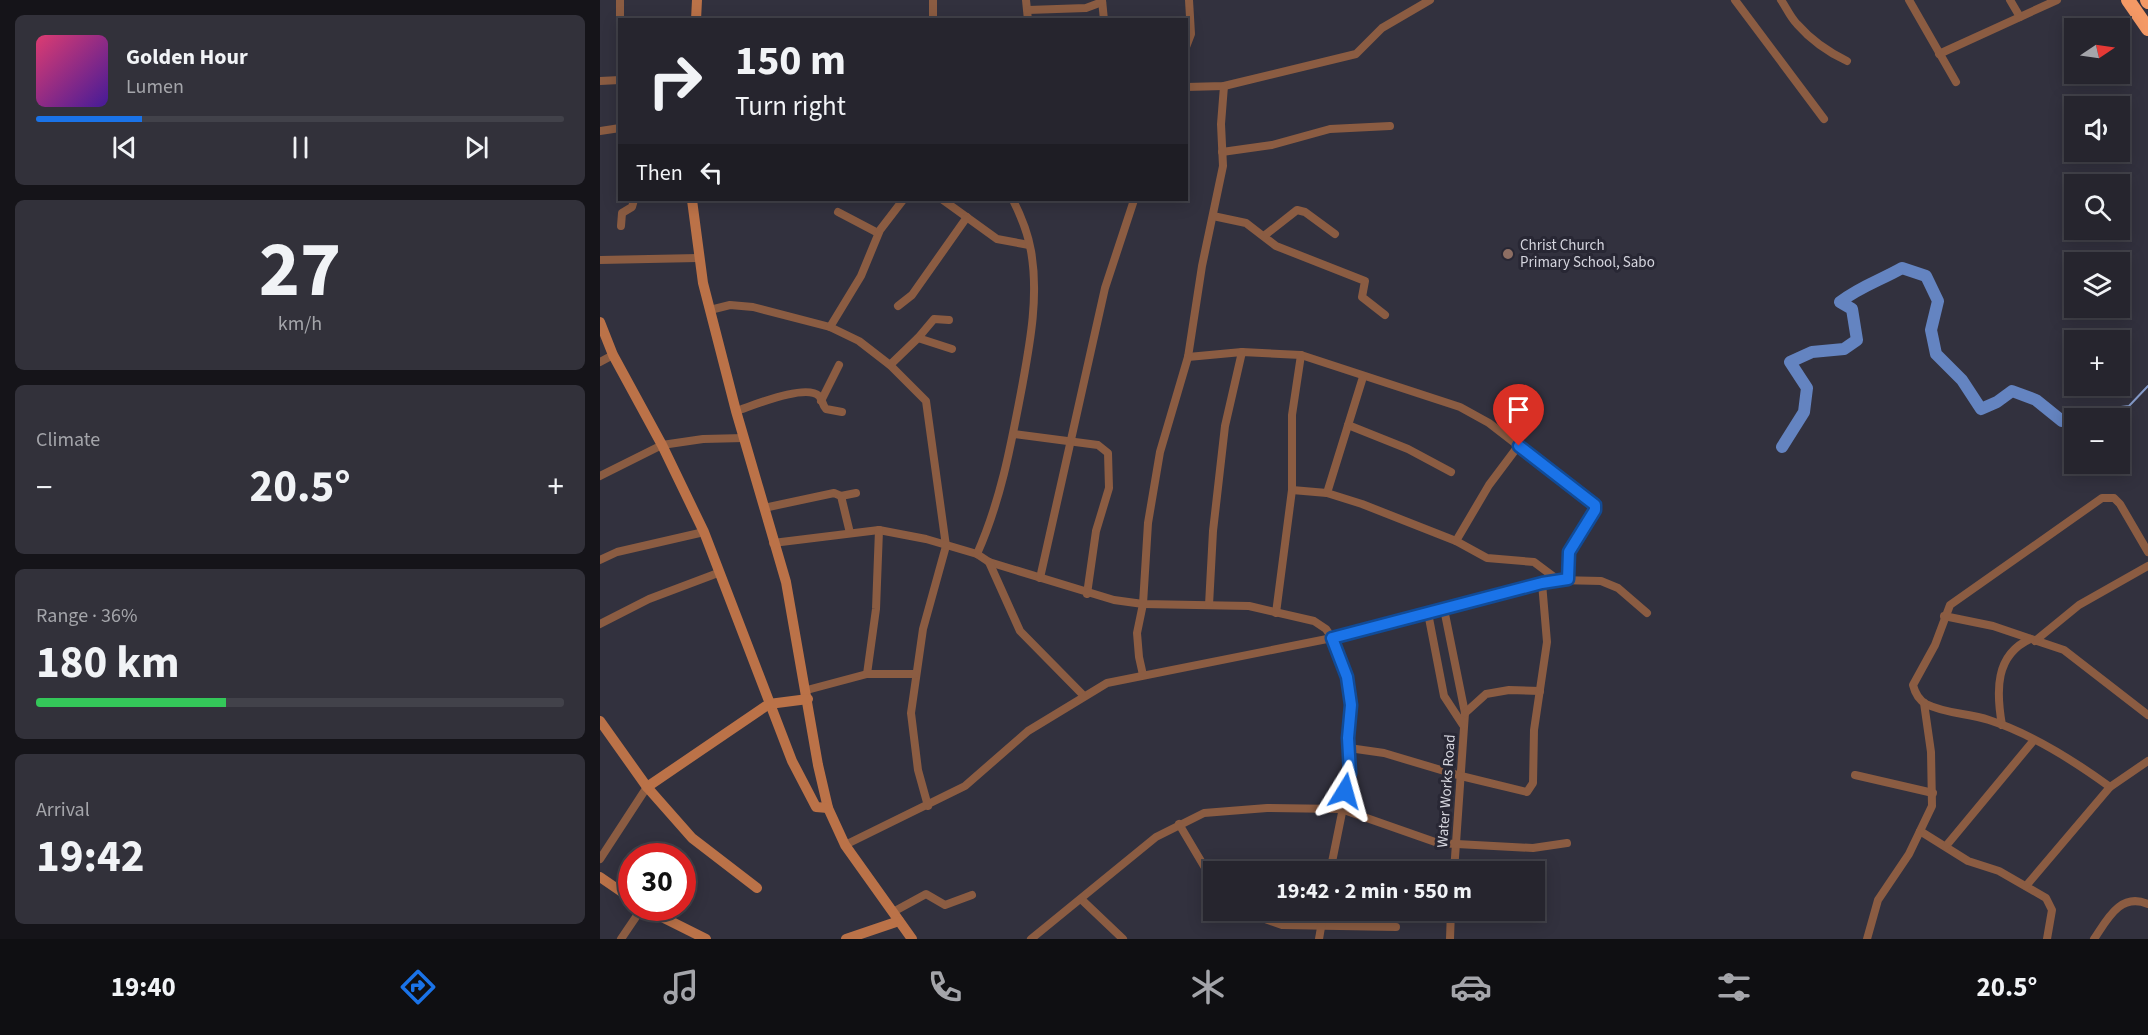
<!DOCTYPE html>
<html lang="en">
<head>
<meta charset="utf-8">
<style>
	body { margin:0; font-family:"Source Sans 3",sans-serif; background:#32313a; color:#f1f3f6; height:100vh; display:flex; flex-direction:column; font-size:22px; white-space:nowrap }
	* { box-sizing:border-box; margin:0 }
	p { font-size:20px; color:#a4a5aa }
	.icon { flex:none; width:33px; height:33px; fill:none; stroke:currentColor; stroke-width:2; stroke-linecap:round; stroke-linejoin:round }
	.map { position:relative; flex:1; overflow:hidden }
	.sheet { display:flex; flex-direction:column; gap:15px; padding:15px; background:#151419; width:600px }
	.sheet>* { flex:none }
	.top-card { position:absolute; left:18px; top:18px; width:570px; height:183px; border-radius:0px; box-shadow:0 3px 15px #0003,0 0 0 2px #42424a; background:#26252e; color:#f1f3f6; overflow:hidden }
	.needle { width:39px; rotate:77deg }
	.buttons { position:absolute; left:1464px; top:18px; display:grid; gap:12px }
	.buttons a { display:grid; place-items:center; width:66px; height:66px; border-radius:0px; background:#26252e; box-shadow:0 3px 15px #0003,0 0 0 2px #42424a; font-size:30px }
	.speed { position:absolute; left:18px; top:843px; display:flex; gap:12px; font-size:30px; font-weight:700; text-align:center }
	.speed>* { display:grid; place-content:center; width:78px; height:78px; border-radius:50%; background:#26252e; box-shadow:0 3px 15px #0003,0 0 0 2px #42424a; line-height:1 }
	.speed .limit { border:9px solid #d22; background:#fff; color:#111 }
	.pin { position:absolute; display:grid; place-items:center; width:51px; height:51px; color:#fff; margin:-62px -26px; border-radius:50% 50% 50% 0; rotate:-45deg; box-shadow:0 0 6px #0007 }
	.pin .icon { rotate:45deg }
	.me { position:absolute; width:66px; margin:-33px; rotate:8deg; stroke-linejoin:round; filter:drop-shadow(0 0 4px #0008) }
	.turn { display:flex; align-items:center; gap:21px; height:126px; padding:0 18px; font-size:27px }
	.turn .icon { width:78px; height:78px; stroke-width:2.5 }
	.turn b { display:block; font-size:42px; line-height:51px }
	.then { display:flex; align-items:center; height:57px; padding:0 18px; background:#0003; gap:12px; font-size:22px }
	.big { font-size:45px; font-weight:700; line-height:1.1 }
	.sheet .widget { flex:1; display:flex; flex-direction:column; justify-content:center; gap:9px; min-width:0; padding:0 21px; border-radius:9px; background:#32313a }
	.sheet .dial { align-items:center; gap:0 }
	.dial b { font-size:78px; line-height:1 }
	.song { display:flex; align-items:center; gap:18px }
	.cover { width:72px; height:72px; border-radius:9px; background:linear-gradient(135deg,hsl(340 70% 55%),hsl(260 70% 35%)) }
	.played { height:6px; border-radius:3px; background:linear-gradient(90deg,#1a73e8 20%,#42424a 20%) }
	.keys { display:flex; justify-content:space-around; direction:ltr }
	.heat { display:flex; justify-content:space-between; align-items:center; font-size:33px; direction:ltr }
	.charge { height:9px; border-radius:4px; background:linear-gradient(90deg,#34c759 36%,#42424a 0) }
	.trip { position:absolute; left:603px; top:861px; width:342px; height:60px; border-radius:0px; background:#26252e; box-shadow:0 3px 15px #0003,0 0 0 2px #42424a; font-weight:700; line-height:60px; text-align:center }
	.tab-bar { display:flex; height:96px; justify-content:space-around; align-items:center; background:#0f0f12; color:#a4a5aa }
	.tab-bar .icon { width:42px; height:42px }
	.tab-bar .active { color:#1a73e8 }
	.tab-bar b { font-size:27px; color:#f1f3f6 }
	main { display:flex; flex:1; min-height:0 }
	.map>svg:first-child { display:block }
</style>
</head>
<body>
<main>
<section class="sheet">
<div class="widget">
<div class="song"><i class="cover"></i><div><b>Golden Hour</b><p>Lumen</p></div></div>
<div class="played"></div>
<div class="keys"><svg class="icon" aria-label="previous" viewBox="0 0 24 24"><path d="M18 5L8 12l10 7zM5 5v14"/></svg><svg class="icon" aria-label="pause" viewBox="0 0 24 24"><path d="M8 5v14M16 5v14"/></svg><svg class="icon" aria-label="next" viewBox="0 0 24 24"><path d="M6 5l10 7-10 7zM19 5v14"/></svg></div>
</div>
<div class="widget dial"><b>27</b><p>km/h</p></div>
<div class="widget"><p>Climate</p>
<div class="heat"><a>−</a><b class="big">20.5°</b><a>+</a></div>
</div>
<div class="widget"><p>Range · 36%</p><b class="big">180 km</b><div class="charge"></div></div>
<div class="widget"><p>Arrival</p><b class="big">19:42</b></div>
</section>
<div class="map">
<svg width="1548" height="939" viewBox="0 0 1548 939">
	<rect width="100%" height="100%" fill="#32313e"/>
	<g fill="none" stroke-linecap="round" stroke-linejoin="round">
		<polyline stroke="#869cca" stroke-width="2" points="1505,409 1529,406 1548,386"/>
		<g stroke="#6484c1" stroke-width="12">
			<polyline points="1481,418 1498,416"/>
			<path d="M1182 447 1204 412 1207 388 1190 362 1212 352 1244 349 1257 340 1252 309 1240 302C1261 286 1279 281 1302 268L1326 276 1338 301 1331 330 1336 354 1362 380 1381 409 1397 402 1412 391 1436 400 1462 421 1474 419"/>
		</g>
		<g stroke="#8b5c42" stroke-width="8">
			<polyline points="333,0 333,20"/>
			<polyline points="426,0 428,20"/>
			<polyline points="502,0 504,20"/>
			<polyline points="1135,0 1224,119"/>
			<path d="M1181 0C1186 7 1190 17 1197 24 1211 40 1228 52 1247 61"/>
			<polyline points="1309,0 1356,82"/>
			<polyline points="1410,0 1420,17"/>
			<polyline points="428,10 486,8 502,2"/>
			<polyline points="20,20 20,0"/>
			<polyline points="586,47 591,34 589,0"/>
			<polyline points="1339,54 1457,0"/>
			<polyline points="0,81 20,80"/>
			<polyline points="586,87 624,86 756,54 782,28 830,0"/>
			<polyline points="0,131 20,128"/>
			<polyline points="622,152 672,145 730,129 790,126"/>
			<polyline points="343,200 397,239 429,245"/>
			<polyline points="238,212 278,233"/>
			<polyline points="613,216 646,223 676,246 765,281 762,297 785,315"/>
			<polyline points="21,226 22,213 32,207 34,200"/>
			<polyline points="664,236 697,210 705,212 735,234"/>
			<polyline points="0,260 98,258"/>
			<polyline points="298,306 312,295 367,217"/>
			<polyline points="110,310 130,305 153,307 230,327 259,341 290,365 326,401 346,546 323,629 311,713 318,770 328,806"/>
			<polyline points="230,327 261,276 280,230 303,200"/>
			<polyline points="318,338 334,319 349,320"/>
			<polyline points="588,357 642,352 701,355 860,407 889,423 995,505 995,510 968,552 968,579"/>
			<polyline points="0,362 13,355"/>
			<polyline points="290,365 318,338 352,349"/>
			<polyline points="221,401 239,365"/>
			<path d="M136 411C152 406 206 383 219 396 223 400 222 405 226 409L242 412"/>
			<polyline points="748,425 808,449 851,472"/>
			<polyline points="414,434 498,445 508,453 509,488 496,531 487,594"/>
			<polyline points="0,476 62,445 103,439 144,438"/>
			<polyline points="692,490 727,493 762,504 856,541 887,558 934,562 958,580"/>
			<polyline points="727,493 763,377"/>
			<polyline points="164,508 234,493 241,496"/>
			<polyline points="250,533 241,496 256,493"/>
			<polyline points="856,541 889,485 919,445"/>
			<polyline points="173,543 279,530 326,539 377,554 389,562 514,600 543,604 649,606 714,621 726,629 732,638 746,677 751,706 748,738 750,773 730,872"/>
			<path d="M377 554C401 500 411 445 422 387 430 343 439 296 431 251 428 233 421 216 413 200"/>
			<polyline points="0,560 17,552 104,532"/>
			<polyline points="389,562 420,631 483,695"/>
			<polyline points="440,578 505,288 534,200"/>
			<polyline points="609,605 613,531 625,426 642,352"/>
			<polyline points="844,609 865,713 854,872"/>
			<polyline points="676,613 692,490 692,415 701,355"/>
			<polyline points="828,613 844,696 863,725"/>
			<polyline points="1344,616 1393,626 1464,650 1548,715"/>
			<polyline points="0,624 49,599 118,573"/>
			<polyline points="1435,641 1479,605 1548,566"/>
			<polyline points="267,674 276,609 279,530"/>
			<polyline points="543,675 539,657 537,633 543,604 548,523 560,452 588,357 602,266 623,166 621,124 624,86"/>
			<polyline points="207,690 267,674 315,674"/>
			<polyline points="865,713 886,694 909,690 940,691"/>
			<path d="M1402 725C1396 691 1395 655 1430 639"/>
			<polyline points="749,748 784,753 861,776 927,792 933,783 934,730 947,642 942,583"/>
			<polyline points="1255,775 1333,793"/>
			<path d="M1510 787C1473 760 1432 734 1389 720 1368 713 1346 714 1326 704 1319 700 1315 693 1313 685L1335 645 1350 605 1502 498H1514L1520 504 1548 552"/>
			<polyline points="579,824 614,883"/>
			<polyline points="1320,831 1368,861 1399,871 1446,898 1452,910 1447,939"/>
			<polyline points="245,845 365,786 428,731 507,683 732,638 958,580 1001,581 1018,588 1047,613"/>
			<polyline points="1346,846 1434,740"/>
			<polyline points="0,859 47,787"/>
			<polyline points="1426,886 1510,787 1548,761"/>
			<polyline points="482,900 523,939"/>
			<polyline points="640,910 682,925 796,927"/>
			<polyline points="293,912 326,894 345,905 372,895"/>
			<polyline points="21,939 42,908"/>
			<polyline points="431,939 556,837 604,813 667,808 741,809 838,843 933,848 967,843"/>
			<polyline points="719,939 724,910"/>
			<polyline points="850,939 851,910"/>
			<polyline points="1267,939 1278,900 1309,854 1332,806 1331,752 1324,703"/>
			<path d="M1494 939C1507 920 1520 892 1548 904"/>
		</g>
		<g stroke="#bb7248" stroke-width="10">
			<polyline points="96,20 97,0"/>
			<polyline points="92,200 103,283 136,411 186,582 218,765 228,808 245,845 312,939"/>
			<polyline points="0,322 13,355 62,445 104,532 192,761 216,807 228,808"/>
			<polyline points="0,721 47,787 92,838 157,888"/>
			<polyline points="47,787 169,704 208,699"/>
			<polyline points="0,877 32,899"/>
			<polyline points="44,908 106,939"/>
			<polyline points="246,939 299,921"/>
		</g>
		<g stroke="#f49965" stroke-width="14">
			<polyline points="1528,0 1548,29"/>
			<polyline points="1547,0 1548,2"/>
		</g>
	</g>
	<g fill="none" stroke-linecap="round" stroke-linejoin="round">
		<g stroke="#114b97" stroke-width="15">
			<polyline id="route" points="745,791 750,773 748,738 751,705 747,677 732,638 942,583 968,579 969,552 995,510 995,505 919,446"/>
		</g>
		<use href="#route" stroke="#1a73e8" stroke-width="10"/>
	</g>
	<circle fill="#8d6e63" stroke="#282734" stroke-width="2" cx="908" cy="254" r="6"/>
	<g text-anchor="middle" stroke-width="6" stroke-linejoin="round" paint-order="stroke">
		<g font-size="15" fill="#d5d5de" stroke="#282734" text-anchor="start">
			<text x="920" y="250">Christ Church<tspan x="920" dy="17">Primary School, Sabo</tspan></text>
		</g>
		<g font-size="15" fill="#d5d5de" stroke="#282734">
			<text transform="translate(846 791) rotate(-86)" y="5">Water Works Road</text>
		</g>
	</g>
</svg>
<div class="buttons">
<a><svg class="needle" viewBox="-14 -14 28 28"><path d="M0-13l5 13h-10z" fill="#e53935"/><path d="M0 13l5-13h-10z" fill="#a4a5aa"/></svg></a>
<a><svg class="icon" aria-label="sound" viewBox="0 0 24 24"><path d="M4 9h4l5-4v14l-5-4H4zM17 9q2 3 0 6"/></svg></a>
<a><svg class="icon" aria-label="search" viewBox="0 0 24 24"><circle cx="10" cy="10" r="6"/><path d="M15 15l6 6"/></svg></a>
<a><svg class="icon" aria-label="layers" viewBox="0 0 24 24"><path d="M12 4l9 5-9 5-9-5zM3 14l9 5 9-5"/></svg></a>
<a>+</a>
<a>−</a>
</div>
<div class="speed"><div class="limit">30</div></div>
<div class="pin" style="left:919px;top:446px;background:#d93025"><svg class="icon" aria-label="arrive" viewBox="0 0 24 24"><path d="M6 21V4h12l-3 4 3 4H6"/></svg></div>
<svg class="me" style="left:745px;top:791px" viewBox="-20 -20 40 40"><path d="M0-17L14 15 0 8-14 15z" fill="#1a73e8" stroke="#fff" stroke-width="4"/></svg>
<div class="trip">19:42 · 2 min · 550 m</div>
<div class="top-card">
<div class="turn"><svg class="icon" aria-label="right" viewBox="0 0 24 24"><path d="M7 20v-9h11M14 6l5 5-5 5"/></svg><div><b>150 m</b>Turn right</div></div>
<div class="then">Then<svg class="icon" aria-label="left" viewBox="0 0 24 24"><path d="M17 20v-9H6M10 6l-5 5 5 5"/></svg></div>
</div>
</div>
</main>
<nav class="tab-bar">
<b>19:40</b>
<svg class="icon active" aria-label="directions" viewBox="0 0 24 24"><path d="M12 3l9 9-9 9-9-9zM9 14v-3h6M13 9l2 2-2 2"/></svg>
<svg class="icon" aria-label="music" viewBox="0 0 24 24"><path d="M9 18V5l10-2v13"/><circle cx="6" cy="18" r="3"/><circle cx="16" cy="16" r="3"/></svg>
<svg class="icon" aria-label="phone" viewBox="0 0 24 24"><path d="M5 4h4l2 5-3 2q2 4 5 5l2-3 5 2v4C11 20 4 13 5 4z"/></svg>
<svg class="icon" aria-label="climate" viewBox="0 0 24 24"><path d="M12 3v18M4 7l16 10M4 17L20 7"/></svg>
<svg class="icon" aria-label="car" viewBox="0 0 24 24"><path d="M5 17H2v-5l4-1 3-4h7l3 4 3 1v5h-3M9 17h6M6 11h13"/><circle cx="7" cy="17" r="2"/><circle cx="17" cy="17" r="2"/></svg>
<svg class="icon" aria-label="filters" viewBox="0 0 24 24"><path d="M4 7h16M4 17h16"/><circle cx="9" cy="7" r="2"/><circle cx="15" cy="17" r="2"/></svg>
<b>20.5°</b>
</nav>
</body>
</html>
